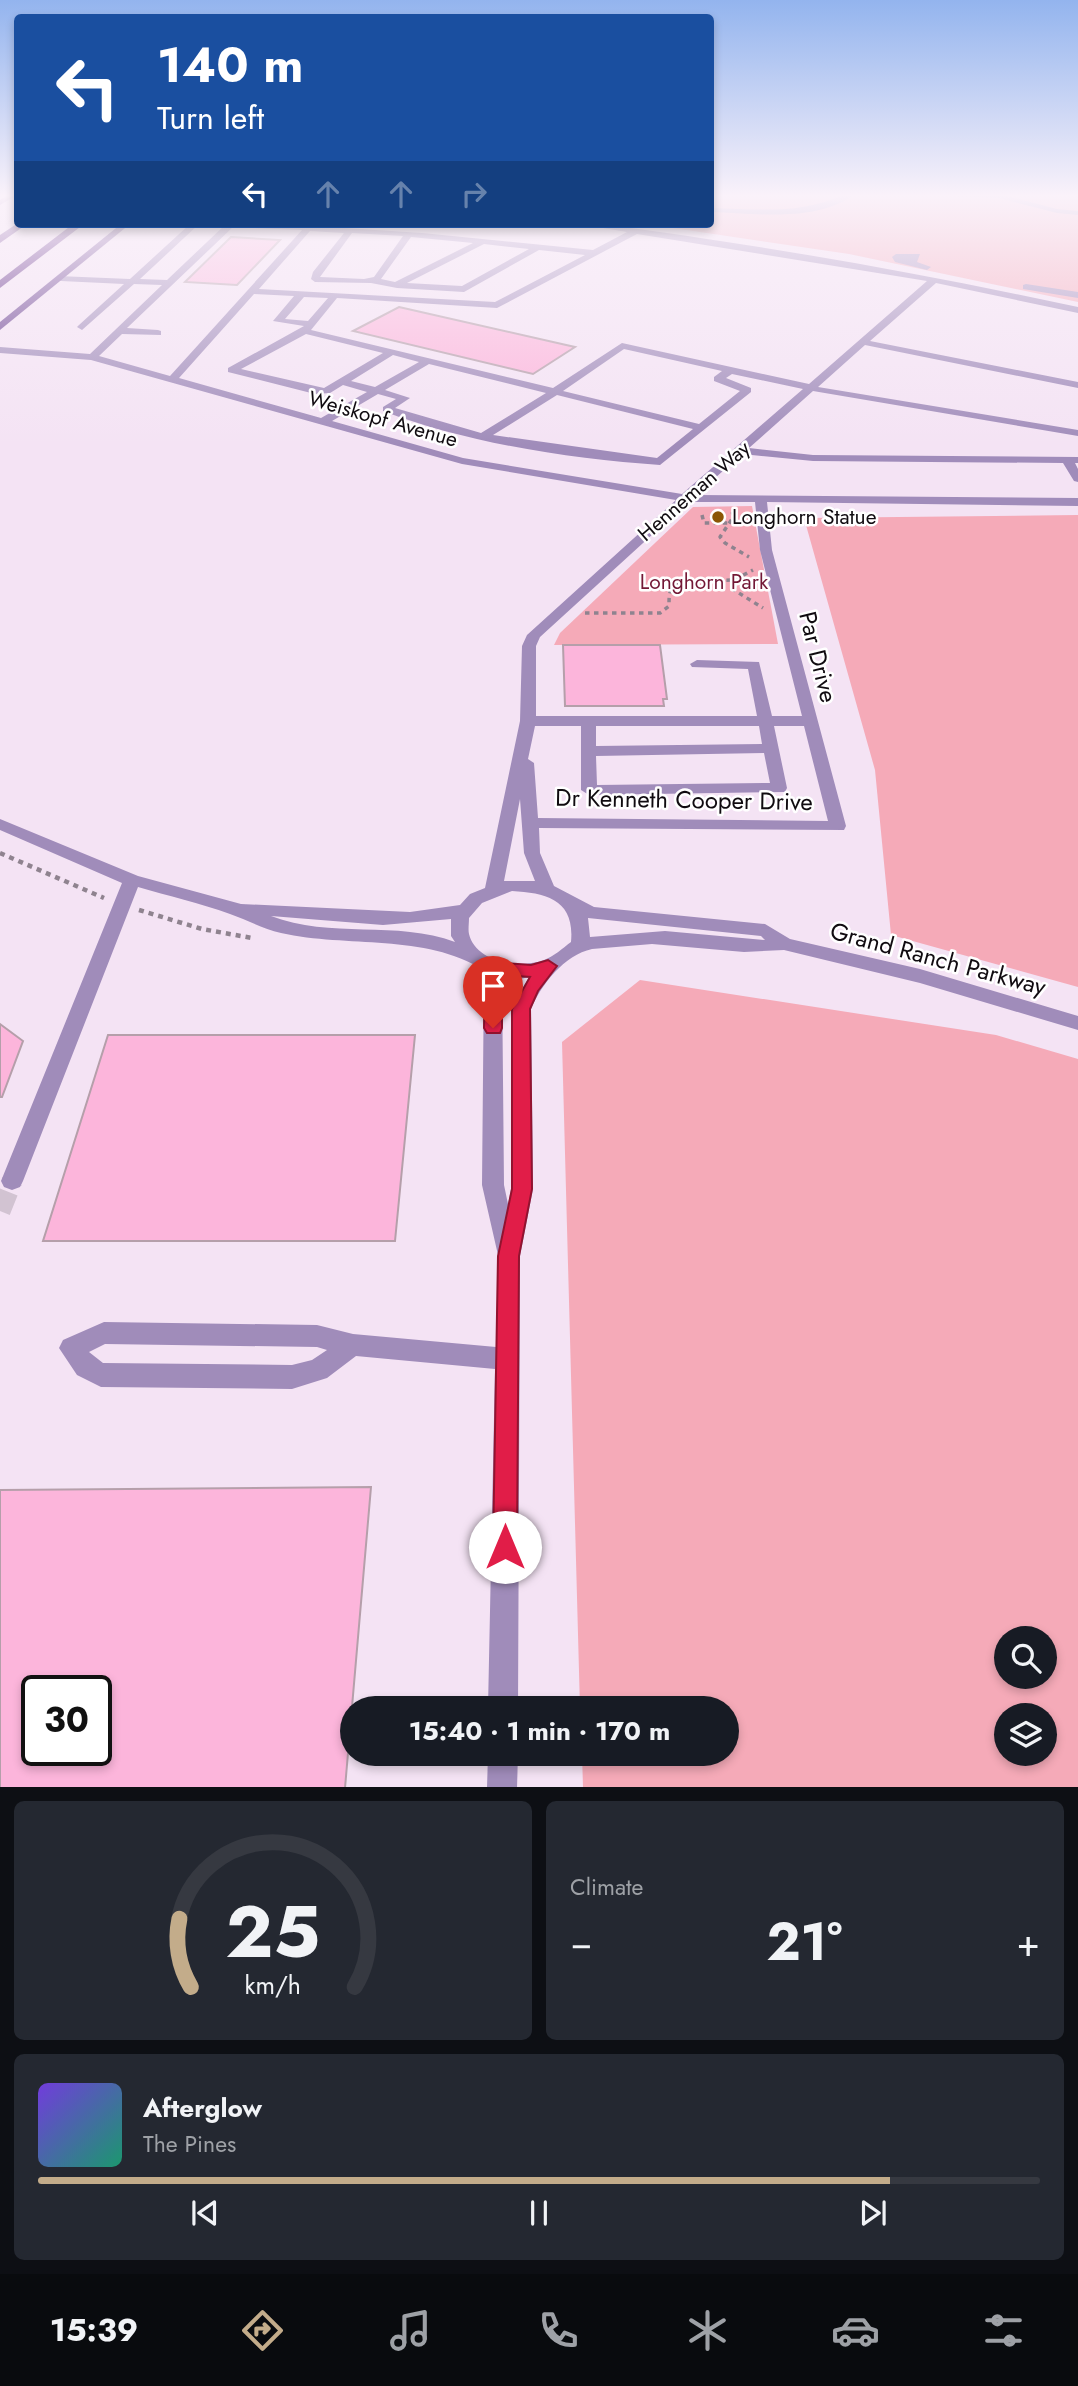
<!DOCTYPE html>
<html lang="en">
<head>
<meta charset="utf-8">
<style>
	body { margin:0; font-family:Jost,sans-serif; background:#242831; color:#f1f3f6; height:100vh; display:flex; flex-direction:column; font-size:26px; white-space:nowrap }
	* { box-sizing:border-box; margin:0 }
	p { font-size:23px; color:#9ea1a6 }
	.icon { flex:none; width:38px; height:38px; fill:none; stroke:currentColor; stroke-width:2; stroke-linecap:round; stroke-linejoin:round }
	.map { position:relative; height:1787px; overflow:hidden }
	.side { display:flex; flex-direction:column; gap:14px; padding:14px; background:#0d0f14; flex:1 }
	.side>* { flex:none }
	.top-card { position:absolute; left:14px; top:14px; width:700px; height:214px; border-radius:7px; box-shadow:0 4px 10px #0003; background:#1a4fa0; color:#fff; overflow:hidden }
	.buttons { position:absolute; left:994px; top:1626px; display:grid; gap:14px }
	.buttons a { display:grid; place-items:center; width:63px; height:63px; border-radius:50%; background:#171b24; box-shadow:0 4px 10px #0003; font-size:35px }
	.speed { position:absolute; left:21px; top:1675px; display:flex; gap:14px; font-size:35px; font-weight:700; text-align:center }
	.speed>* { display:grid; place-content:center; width:91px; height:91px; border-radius:50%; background:#171b24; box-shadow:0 4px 10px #0003; line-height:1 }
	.speed .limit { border:4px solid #111; border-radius:10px; background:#fff; color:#111 }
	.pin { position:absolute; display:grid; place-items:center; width:60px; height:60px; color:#fff; margin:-72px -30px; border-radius:50% 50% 50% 0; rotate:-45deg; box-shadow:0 0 7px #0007 }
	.pin .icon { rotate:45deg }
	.me { position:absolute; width:77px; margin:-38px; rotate:0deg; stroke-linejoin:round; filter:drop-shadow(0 0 5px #0008) }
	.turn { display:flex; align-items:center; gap:24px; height:147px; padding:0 28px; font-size:32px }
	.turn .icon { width:91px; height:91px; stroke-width:2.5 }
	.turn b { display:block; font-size:49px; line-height:60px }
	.lanes { display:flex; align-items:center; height:66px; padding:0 28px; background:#0003; justify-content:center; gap:35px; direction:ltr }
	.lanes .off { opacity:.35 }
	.big { font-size:52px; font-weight:700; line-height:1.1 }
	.side .tile { flex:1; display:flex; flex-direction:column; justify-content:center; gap:10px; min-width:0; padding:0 24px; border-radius:10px; background:#242831 }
	.side .dial { align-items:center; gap:0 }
	.dial svg { height:182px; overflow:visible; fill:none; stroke:#363941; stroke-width:7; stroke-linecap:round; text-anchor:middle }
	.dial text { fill:#f1f3f6; stroke:none }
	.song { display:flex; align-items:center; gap:21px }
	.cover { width:84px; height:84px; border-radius:10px; background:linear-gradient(135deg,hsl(260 70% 55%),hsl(160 70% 35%)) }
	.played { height:7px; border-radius:4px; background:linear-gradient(90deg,#c3ac8a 85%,#363941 85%) }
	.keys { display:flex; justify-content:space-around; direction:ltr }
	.heat { display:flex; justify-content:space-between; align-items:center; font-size:38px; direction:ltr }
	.side .tiles { flex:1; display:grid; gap:14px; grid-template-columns:1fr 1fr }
	.tile:last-child { grid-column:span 2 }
	.trip { position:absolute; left:340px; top:1696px; width:399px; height:70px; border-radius:35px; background:#171b24; box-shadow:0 4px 10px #0003; font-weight:700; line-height:70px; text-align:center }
	.tabs { display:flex; height:112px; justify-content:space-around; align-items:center; background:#090b0e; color:#9ea1a6 }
	.tabs .icon { width:49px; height:49px }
	.tabs .on { color:#c3ac8a }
	.tabs b { font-size:32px; color:#f1f3f6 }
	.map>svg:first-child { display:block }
</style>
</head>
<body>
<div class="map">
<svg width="1078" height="1788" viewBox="0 0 1078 1788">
	<rect width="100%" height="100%" fill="#f4e3f4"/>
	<g fill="#f5aab8" fill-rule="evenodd">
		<polygon points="711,195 1078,195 1078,302 849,254 646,224 710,224"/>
		<polygon points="752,506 778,644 554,645 560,633 693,507"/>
		<polygon points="1078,515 1078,987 891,935 875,770 804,518"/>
		<path d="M640 980 996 1035 1078 1059V1787H583L582 1754H726V1708H580L562 1042ZM1006 1638H1045V1676H1006ZM1006 1715H1045V1754H1006Z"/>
	</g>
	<g fill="#fcb5db" stroke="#b59faa" stroke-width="2" fill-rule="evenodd">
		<polygon points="231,237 280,240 237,285 185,282"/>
		<polygon points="399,307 575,347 533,374 353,331"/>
		<polygon points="563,645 660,645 667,699 663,699 664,706 565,706"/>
		<polygon points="0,1024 23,1041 2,1097 0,1097"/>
		<polygon points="108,1035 415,1035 395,1241 43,1241"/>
		<path d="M371 1487 345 1788H0V1490ZM37 1690H96V1750H37Z"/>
	</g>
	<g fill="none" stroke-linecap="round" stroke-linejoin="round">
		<polyline stroke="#d2c3d2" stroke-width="21" stroke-dasharray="21 10" stroke-linecap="butt" points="0,1211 12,1181"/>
		<g stroke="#8f838f" stroke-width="3.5" stroke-dasharray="4.5 4.5" stroke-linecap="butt">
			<polyline points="732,512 734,516 720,537 725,543 749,557"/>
			<polyline points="702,515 704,523 728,523"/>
			<polyline points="739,579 734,590 763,608"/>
			<path d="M585 613H660L669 606C669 594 669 587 680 581L734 580 753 570"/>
		</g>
		<g stroke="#8f838f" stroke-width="4.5" stroke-dasharray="5 5" stroke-linecap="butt">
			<polyline points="0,853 104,898"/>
			<polyline points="139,910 202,929 252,938"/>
		</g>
		<g fill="#a08cba" fill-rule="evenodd">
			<path d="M844 195H854C813 223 757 213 710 212V208C760 209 797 215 844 195Z"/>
			<polygon points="933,195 1003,195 1057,209 1078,211 1078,215 1057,213 999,198"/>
			<path d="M190 224H199L140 279 167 280 226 224H316L314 226 422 233 593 250 627 232 579 224H601C762 245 920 273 1078 307V313L936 283 870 341 1078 382V388L865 345 818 387 1078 430V436L813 391 749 448 813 455 1078 457V463H1075L1078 469V482L1074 481 1063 463 813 461 742 454 696 495 1078 498V506L767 502 772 550 846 826 844 830 539 828 540 853 554 886 594 907 765 924 790 939 920 969 1078 1016V1030L920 983 784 950 744 952 652 944 592 949C564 955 541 985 531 1009L533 1189 520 1256 518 1708H488L495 1369 356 1356 327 1378 292 1389 101 1387 77 1375 59 1348 63 1340 104 1322 317 1325 353 1334 496 1347 498 1255 482 1185 484 970C424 933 348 948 281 933 263 929 247 920 230 914 200 903 168 896 138 887L23 1181 20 1187 12 1190 4 1187 1 1181 122 883 0 830V819L138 876 241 904 410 912 460 905 470 894 485 888 520 721 522 646 527 635 676 500 462 464 91 360 0 353V347L90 354 162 285 134 284 82 330 77 327 79 325 124 284 61 281 58 280V276L130 279ZM233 227 302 230 170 376 99 356 122 334 161 335V331L158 330 127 328ZM310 231 344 233 313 272 311 279 315 282 371 283 397 288 464 292 539 250 585 255 495 302 259 289ZM352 233 403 236 374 277 364 279 320 277ZM637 234 927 281 809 384 622 343 553 388 311 330 337 298 497 308ZM411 237 473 243 395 282 381 279ZM484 244 529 249 462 286 407 283ZM254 294 294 296 273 321 304 326 228 368V372L315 394 330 393 343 385 367 392 321 418 179 378ZM304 297 328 298 308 321 285 319ZM306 334 383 353 324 388 241 369ZM624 349 722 371 714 377V381L740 391 699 424 563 391ZM393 355 419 362 375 387 351 381ZM429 364 546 393 481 433 395 408 410 398 385 390ZM732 374 803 389 682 494 463 458 332 421 378 394 396 399 383 407V411C467 443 570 459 660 465L751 392V388L726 378ZM557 395 693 429 657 458 493 435ZM688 502H755L760 550 802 716H772L759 662 697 660 690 664 692 667 748 669 757 716H536V646L540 637ZM535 726H581V790L589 795 785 792 787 788 774 726H804L828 821 538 818 534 763 528 759ZM596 726H759L762 744 596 746ZM764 753 770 783 597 785 596 756ZM520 799 524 853 535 881H504ZM512 891C547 893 575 900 571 942 563 948 553 957 544 960 521 969 476 963 469 934 468 930 469 923 469 918L482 903ZM271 916 383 925 451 919V936L455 942C397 920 330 939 271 916ZM588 918 761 936 765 940 665 931 590 937ZM502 975 520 979 529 977 511 1009V1189L508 1204 504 1185ZM105 1344 317 1347 327 1350 312 1360 292 1365 103 1363 89 1352Z"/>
			<polygon points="896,254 920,254 917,262 931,267 927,270 895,262 892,257"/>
			<polygon points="1026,284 1078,292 1078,298 1023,289 1023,285"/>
			<polygon points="488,1754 518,1754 517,1788 487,1788"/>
		</g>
		<g fill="#653b8d" fill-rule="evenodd">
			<polygon points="8,195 17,195 0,205 0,200"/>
			<polygon points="121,224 130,224 0,330 0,322"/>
		</g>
		<g fill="#50187b" fill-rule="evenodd">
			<polygon points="18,223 27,224 0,243 0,235"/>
			<polygon points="73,224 84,224 0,288 0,280"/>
		</g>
	</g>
	<linearGradient id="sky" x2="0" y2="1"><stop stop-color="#93b4ee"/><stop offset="0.44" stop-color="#faf2fa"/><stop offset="1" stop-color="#faf2fa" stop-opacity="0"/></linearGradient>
	<rect width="1078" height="445" fill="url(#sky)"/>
	<polygon fill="#e11d48" stroke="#92132f" stroke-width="2" points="548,960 557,966 538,991 530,1009 532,1189 519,1256 517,1547 514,1556 505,1559 496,1556 493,1547 498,1256 512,1189 512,1009 530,977 502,975 502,1028 500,1033 487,1033 484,1028 485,968 494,962 531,965"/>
	<circle fill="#8b5605" stroke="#fff" stroke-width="2.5" cx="718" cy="517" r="7"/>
	<g text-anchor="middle" stroke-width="5" stroke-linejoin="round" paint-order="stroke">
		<g font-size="21" fill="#100b10" stroke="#fff">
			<text transform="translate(383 419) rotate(16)" y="7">Weiskopf Avenue</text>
			<text transform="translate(694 491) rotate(-41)" y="7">Henneman Way</text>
		</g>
		<g font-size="21" fill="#100b10" stroke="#fff" text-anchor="start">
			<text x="732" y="524">Longhorn Statue</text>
		</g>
		<g font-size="21" fill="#731836" stroke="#fff">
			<text x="704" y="589">Longhorn Park</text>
		</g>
		<g font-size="24" fill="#100b10" stroke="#fff">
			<text transform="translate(818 657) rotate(76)" y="8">Par Drive</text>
			<text transform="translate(684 800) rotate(1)" y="8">Dr Kenneth Cooper Drive</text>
			<text transform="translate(938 959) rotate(15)" y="8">Grand Ranch Parkway</text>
		</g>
	</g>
</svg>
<div class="buttons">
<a><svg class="icon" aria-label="search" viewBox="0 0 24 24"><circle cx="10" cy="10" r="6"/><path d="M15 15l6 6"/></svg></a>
<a><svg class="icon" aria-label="layers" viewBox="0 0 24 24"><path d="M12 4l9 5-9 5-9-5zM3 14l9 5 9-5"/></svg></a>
</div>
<div class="speed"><div class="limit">30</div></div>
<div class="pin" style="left:493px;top:1028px;background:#d93025"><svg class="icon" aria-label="arrive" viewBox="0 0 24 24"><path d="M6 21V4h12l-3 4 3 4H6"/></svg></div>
<svg class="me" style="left:505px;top:1547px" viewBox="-20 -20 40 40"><circle r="19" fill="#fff"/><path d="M0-13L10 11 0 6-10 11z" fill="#e11d48"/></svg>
<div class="trip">15:40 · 1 min · 170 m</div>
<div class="top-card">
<div class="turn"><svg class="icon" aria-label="left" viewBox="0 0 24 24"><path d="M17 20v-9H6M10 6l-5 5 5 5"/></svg><div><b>140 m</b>Turn left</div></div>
<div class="lanes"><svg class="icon" aria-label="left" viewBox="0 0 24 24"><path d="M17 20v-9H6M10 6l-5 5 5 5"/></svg><svg class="icon off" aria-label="ahead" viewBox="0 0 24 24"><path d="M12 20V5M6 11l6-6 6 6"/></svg><svg class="icon off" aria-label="ahead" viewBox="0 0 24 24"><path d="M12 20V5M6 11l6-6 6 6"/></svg><svg class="icon off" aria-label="right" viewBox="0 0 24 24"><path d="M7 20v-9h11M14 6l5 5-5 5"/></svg></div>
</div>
</div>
<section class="side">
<div class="tiles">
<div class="tile dial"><svg viewBox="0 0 100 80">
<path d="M14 69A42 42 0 1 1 86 69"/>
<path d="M14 69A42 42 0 0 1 9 39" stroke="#c3ac8a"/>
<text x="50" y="56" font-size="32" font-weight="700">25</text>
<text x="50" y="72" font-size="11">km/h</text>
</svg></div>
<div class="tile"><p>Climate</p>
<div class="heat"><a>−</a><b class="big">21°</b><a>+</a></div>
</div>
<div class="tile">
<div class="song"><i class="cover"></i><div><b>Afterglow</b><p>The Pines</p></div></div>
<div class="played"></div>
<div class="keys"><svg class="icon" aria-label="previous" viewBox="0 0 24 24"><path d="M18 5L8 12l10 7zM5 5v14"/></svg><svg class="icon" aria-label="pause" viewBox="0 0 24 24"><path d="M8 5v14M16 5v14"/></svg><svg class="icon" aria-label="next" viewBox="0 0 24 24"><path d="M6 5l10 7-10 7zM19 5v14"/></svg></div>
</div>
</div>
</section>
<nav class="tabs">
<b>15:39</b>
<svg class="icon on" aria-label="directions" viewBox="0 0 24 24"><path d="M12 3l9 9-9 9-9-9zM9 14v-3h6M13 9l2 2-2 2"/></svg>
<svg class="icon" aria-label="music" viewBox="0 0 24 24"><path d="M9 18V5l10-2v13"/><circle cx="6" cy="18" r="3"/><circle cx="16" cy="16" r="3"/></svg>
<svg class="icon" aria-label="phone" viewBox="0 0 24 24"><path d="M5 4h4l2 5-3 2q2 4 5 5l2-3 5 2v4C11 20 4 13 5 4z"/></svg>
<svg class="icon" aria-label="climate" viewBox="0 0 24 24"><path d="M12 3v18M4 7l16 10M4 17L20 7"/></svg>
<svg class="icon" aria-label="car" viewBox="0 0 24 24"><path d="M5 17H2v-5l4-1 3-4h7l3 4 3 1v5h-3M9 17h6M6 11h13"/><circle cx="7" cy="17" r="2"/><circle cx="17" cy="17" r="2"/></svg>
<svg class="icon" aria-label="filters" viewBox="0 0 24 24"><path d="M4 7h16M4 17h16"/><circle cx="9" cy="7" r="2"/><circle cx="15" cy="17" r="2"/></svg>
</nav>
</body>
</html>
